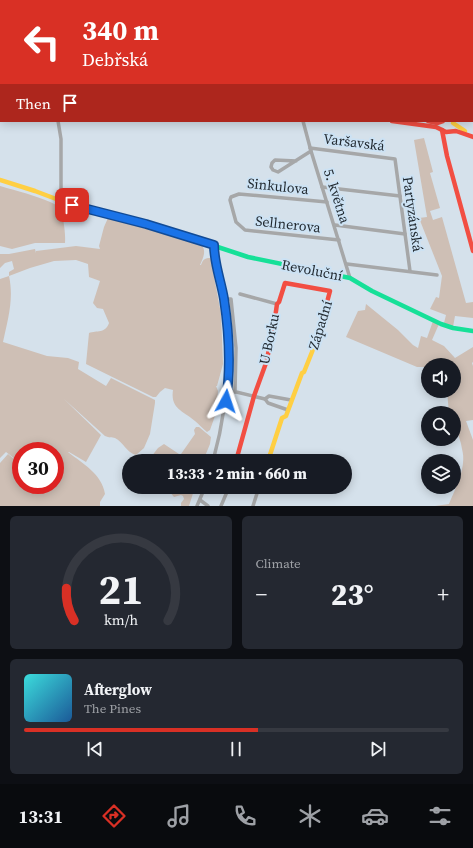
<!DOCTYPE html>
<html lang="en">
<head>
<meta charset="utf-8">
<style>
	body { margin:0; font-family:"Source Serif 4",serif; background:#242831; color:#f1f3f6; height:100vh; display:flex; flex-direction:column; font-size:15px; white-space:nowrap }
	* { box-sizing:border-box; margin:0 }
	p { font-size:13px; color:#9ea1a6 }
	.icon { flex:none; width:22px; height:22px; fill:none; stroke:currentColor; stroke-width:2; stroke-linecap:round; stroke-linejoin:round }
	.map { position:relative; height:506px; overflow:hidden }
	.panel { display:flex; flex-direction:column; gap:10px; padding:10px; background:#0d0f14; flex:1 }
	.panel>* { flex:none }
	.banner { position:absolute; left:0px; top:0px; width:473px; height:122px; box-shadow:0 2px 10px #0003; background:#d93025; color:#fff; overflow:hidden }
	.controls { position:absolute; left:421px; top:358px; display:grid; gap:8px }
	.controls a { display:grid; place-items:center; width:40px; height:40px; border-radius:50%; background:#171b24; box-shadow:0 2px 10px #0003; font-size:20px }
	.speed { position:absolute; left:12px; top:442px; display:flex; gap:8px; font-size:20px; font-weight:700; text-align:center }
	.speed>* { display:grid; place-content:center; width:52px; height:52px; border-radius:50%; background:#171b24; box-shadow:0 2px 10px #0003; line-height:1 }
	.speed .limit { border:6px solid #d22; background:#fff; color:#111 }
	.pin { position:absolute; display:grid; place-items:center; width:34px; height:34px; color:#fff; margin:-17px; border-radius:8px; box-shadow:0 2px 6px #0006 }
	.me { position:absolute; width:44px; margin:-22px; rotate:5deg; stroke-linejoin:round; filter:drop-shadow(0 0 3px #0008) }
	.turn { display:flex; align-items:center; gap:14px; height:84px; padding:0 16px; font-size:18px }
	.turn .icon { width:52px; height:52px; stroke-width:2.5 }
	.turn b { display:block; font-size:28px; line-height:34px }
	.then { display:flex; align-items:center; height:38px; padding:0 16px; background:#0003; gap:8px; font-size:15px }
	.big { font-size:30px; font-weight:800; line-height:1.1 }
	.panel .card { flex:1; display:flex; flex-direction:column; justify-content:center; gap:6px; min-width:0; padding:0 14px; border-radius:6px; background:#242831 }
	.panel .dial { align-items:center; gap:0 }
	.dial svg { height:104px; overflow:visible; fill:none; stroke:#363941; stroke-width:7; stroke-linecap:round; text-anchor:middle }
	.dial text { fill:#f1f3f6; stroke:none }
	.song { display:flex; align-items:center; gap:12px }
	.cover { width:48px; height:48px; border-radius:6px; background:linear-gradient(135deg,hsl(180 70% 55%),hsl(210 70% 35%)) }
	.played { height:4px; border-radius:2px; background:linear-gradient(90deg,#d93025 55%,#363941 55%) }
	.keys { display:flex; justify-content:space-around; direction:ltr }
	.heat { display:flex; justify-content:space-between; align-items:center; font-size:22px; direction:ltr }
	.panel .tiles { flex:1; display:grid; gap:10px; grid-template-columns:1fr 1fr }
	.card:last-child { grid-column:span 2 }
	.trip { position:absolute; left:122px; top:454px; width:230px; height:40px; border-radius:20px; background:#171b24; box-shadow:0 2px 10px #0003; font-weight:800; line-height:40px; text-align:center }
	.menu { display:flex; height:64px; justify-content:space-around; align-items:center; background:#090b0e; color:#9ea1a6 }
	.menu .icon { width:28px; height:28px }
	.menu .on { color:#d93025 }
	.menu b { font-size:18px; color:#f1f3f6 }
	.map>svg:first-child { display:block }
</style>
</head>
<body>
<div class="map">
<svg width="473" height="506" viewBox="0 0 473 506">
	<rect width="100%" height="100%" fill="#d5e1eb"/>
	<g fill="#cebfb5">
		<polygon points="125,0 428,0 429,1 125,1"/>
		<polygon points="424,138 433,172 430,173 440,208 430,211 433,220 442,217 466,303 473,302 473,318 455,316 453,327 444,323 446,315 430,309 436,297 439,298 442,276 419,218 427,217 414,140"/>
		<path d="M0 186C13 190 50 199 59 207 63 211 66 236 65 243H35L12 249 0 246Z"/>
		<path d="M108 218 201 244C207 251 203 258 200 265H201C203 260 204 258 210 258L211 260 221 314 223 364 217 386H216L218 391 216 413 210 430 207 432C202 428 199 424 195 421 184 411 170 409 173 390L165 388 160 392 156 397H153L86 364 89 333C97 330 105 334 109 323L103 309 97 308 93 303 100 281 89 277 88 264 76 260 54 261 30 268 9 276C14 299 8 319 3 342L47 356 68 358 79 362 78 369 106 386 111 378 155 400V403L150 434 144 448 136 455C127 453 123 442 115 438 112 437 109 438 105 436L64 399 101 435 86 462 69 452H68C83 464 102 474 105 494L100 502V506H0V463L8 454 21 465V485H55V451H37L42 447 40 445 33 451H21V460L19 462 6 452 0 458V279L9 276V272L14 269 12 261 5 263 0 268V254H9L35 249 36 253V251L76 246 100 249 99 246 104 227Z"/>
		<path d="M366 304 398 330 413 345 418 348 421 336 427 338 433 321 439 324 432 340 444 346 455 358 473 347V362L472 363 473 366V420L466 421 473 440V506H435L449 504C456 487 467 467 462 449 461 441 458 434 455 427L454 428V413H449L447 391H454V365H428V367H417L346 337 358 311 365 310Z"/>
		<polygon points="196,427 199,427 211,437 210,444 203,461 148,461 158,448 164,444 179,454 181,454 195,434 194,430"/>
		<polygon points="169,487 195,487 189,506 181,506 181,503 184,499 183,496 181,495 174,497 169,491"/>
	</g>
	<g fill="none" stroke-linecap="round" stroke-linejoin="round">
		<polyline stroke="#97b5ce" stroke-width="1" points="439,0 440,1"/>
		<g stroke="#a6a7a8" stroke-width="3.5">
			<polyline points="31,0 31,1"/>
			<polyline points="58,121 61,139 61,201"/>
			<polyline points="303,121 311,151 350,278"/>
			<polyline points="310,148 395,159 410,271"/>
			<polyline points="296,161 275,160 272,163 271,167 273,170 278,172 311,151"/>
			<polyline points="322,187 400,196"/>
			<polyline points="327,202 239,194 231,197 230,200 236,222 245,230 339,240"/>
			<polyline points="335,225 405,234"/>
			<polyline points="347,264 437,275"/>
			<polyline points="240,294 277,304"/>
			<polyline points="224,299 231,299 236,348 235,392"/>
			<polyline points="228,390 265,399"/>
			<polyline points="265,399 269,396 291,400"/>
			<polyline points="265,399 268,403 288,410"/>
			<path d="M213 461C228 407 232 355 224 299 221 281 214 263 214 245"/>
			<polyline points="200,500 208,506"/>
			<polyline points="197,506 205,487"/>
			<polyline points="221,506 229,487"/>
			<polyline points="253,506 259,487"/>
		</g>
		<g stroke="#16e098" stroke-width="4.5">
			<polyline points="432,0 432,1"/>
			<polyline points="169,231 248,257 350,278 372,291 441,324 453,328 473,331"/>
		</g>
		<g stroke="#ffcf43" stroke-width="4.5">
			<polyline points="0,61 1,62"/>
			<polyline points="453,123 465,131"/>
			<polyline points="0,180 35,191 72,205 169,231"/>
			<polyline points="268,461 282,418 286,416 302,373 304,372 312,352 322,321"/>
		</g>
		<g stroke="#f24e42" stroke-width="4.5">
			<polyline points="392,121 436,127 446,132 456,131 473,137"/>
			<polyline points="428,121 437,123 443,121"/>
			<polyline points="442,130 447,156 473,251"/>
			<polyline points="236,461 254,396 266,363 273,332 277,304 279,302 285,283 330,291 322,321"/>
		</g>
	</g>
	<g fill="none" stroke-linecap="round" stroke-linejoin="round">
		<g stroke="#114b97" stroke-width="10">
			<path id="route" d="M72 205 146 224 214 245C214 263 221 281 224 299 229 332 231 368 226 401"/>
		</g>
		<use href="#route" stroke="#1a73e8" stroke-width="7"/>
	</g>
	<g text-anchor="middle" stroke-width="4" stroke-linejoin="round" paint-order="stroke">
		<g font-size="14" fill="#1f272e" stroke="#cce2f4">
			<text transform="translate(354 142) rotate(7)" y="5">Varšavská</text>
			<text transform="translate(278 186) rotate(6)" y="5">Sinkulova</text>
			<text transform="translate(337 196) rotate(72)" y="5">5. května</text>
			<text transform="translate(413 214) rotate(82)" y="5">Partyzánská</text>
			<text transform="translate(288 224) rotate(6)" y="5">Sellnerova</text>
			<text transform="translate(312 270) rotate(11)" y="5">Revoluční</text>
			<text transform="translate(320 325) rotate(-73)" y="5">Západní</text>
			<text transform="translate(269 339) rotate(-78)" y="5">U Borku</text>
		</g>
	</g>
</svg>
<div class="controls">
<a><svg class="icon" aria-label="sound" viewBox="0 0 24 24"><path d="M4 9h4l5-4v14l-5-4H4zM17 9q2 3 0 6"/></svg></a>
<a><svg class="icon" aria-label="search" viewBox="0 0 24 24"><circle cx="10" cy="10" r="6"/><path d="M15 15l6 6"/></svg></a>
<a><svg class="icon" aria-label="layers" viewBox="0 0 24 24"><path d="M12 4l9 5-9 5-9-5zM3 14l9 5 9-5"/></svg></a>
</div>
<div class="speed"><div class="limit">30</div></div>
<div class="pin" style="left:72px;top:205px;background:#d93025"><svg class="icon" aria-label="arrive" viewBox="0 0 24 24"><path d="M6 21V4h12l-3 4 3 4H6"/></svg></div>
<svg class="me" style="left:226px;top:401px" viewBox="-20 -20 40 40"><path d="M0-17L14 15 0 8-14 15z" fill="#1a73e8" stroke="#fff" stroke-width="4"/></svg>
<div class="trip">13:33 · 2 min · 660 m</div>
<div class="banner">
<div class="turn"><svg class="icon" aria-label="left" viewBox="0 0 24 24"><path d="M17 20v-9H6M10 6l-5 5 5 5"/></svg><div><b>340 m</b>Debřská</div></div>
<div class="then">Then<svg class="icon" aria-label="arrive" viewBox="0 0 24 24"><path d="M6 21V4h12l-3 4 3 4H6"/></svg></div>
</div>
</div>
<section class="panel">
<div class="tiles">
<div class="card dial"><svg viewBox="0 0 100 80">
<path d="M14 69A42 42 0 1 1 86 69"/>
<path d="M14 69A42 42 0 0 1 8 44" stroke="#d93025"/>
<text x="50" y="56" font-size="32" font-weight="700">21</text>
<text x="50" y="72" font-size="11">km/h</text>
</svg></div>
<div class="card"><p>Climate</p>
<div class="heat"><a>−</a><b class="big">23°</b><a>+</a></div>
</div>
<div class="card">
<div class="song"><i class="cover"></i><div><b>Afterglow</b><p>The Pines</p></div></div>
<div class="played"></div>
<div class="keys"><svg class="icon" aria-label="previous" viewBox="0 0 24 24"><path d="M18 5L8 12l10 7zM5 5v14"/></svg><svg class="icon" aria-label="pause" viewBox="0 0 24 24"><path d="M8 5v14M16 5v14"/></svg><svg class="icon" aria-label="next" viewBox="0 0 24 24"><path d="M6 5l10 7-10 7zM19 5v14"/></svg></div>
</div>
</div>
</section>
<nav class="menu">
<b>13:31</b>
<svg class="icon on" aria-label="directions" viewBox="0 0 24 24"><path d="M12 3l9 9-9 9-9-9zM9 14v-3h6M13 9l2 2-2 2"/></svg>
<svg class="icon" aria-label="music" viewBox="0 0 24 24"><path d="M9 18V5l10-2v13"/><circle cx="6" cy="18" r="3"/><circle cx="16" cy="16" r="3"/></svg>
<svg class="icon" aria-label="phone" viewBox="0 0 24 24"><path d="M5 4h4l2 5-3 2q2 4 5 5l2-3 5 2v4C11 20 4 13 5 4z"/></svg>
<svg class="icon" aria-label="climate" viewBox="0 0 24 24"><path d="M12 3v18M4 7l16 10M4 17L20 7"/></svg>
<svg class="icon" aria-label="car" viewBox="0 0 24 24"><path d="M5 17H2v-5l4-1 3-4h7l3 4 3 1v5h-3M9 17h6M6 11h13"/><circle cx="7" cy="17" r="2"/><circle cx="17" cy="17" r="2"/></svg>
<svg class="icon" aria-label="filters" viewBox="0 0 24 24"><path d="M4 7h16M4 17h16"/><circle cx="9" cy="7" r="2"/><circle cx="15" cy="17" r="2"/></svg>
</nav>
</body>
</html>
